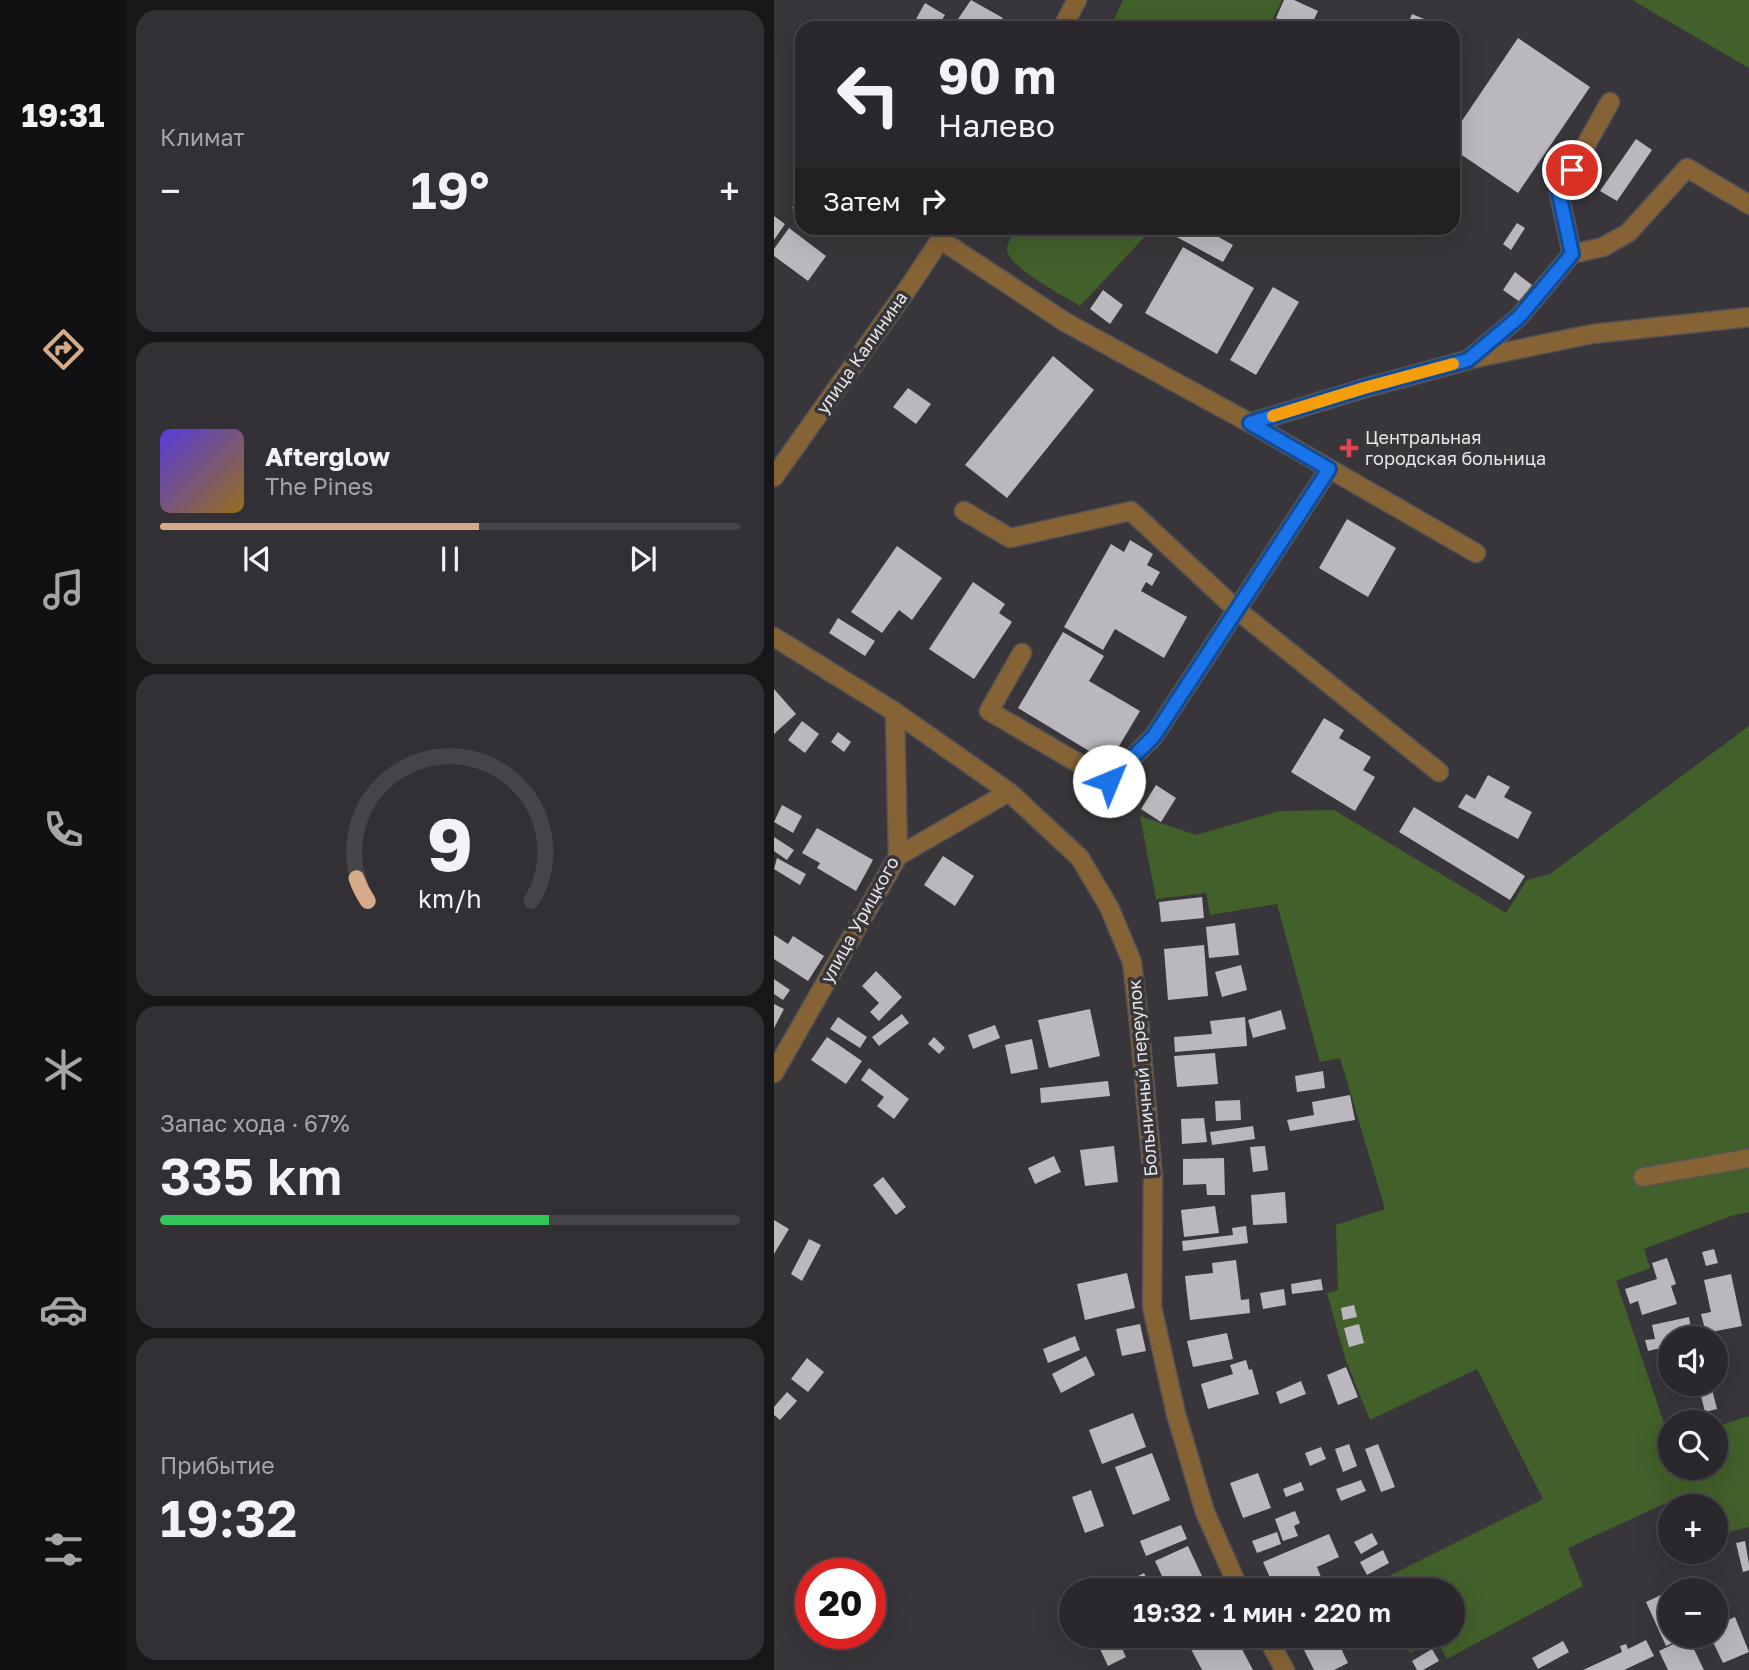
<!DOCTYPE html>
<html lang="ru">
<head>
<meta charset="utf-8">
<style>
	body { margin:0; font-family:"Golos Text",sans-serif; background:#323034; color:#f1f3f6; height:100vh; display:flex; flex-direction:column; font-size:26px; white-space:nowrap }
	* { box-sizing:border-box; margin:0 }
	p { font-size:23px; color:#a5a6a9 }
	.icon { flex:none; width:38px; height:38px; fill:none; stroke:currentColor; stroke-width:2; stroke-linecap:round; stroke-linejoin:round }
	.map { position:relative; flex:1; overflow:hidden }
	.sheet { display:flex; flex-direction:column; gap:10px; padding:10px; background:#171618; width:648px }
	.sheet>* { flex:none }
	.top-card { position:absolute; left:21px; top:21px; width:665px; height:214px; border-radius:21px; box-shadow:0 7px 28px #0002,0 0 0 2px #464448; background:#2a282c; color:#f1f3f6; overflow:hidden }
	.controls { position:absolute; left:884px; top:1326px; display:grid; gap:14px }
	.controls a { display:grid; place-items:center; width:70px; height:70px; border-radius:50%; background:#2a282c; box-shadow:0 7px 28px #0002,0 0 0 2px #464448; font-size:35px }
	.speed { position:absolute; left:21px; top:1558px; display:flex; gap:14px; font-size:35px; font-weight:700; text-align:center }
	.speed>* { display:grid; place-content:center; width:91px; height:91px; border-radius:50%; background:#2a282c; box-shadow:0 7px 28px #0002,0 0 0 2px #464448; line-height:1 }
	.speed .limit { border:10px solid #d22; background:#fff; color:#111 }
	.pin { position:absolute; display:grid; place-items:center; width:60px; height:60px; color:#fff; margin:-30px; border:4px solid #fff; border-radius:50%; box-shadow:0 2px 7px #0007 }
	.me { position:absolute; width:77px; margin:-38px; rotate:45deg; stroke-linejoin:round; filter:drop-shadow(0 0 5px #0008) }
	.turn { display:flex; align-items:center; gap:24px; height:147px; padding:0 28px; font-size:32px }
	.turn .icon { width:91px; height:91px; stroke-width:2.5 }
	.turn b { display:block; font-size:49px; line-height:60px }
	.then { display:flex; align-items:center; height:66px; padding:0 28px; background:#0003; gap:14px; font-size:26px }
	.big { font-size:52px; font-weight:600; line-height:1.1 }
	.sheet .widget { flex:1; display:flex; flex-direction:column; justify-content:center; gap:10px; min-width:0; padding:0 24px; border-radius:21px; background:#323034 }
	.sheet .dial { align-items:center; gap:0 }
	.dial svg { height:182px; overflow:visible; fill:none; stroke:#464448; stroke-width:7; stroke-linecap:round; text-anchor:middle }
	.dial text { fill:#f1f3f6; stroke:none }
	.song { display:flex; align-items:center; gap:21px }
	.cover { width:84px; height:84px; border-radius:10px; background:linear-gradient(135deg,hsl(250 70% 55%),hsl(40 70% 35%)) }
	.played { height:7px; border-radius:4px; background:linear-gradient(90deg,#d6ab8b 55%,#464448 55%) }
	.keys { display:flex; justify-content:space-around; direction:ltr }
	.heat { display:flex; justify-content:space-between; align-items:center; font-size:38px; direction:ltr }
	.charge { height:10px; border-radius:5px; background:linear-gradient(90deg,#34c759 67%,#464448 0) }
	.trip { position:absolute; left:285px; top:1578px; width:406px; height:70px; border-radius:35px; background:#2a282c; box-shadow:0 7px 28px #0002,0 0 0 2px #464448; font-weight:600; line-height:70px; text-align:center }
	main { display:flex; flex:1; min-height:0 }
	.tabs { display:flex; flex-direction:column; width:126px; justify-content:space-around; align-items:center; background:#111012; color:#a5a6a9 }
	.tabs .icon { width:49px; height:49px }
	.tabs .on { color:#d6ab8b }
	.tabs b { font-size:32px; color:#f1f3f6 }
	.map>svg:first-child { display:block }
</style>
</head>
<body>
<main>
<nav class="tabs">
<b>19:31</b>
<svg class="icon on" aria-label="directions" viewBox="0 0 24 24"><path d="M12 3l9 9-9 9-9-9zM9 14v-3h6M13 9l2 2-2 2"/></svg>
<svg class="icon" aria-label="music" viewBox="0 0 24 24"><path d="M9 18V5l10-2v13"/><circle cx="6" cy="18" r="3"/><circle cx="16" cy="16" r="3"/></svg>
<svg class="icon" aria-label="phone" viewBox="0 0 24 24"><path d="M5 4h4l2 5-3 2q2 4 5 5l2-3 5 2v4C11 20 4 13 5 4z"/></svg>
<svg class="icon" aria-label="climate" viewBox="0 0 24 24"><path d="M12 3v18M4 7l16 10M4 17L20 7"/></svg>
<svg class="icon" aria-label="car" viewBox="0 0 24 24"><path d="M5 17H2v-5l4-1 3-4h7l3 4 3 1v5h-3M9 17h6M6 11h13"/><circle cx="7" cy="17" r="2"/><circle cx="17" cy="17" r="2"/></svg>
<svg class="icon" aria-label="filters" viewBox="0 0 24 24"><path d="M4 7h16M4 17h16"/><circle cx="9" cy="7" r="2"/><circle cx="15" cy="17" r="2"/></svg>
</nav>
<section class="sheet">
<div class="widget"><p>Климат</p>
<div class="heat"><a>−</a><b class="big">19°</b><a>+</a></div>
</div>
<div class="widget">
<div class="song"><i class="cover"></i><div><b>Afterglow</b><p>The Pines</p></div></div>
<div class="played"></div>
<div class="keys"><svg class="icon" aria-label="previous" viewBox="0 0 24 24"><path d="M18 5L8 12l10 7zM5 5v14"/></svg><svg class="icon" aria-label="pause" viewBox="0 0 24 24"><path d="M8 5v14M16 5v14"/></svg><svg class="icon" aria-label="next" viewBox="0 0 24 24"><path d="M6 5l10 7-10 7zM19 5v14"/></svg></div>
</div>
<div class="widget dial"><svg viewBox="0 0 100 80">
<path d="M14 69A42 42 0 1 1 86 69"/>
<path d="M14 69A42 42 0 0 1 9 59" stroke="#d6ab8b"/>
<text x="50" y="56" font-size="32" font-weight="700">9</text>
<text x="50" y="72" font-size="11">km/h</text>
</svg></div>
<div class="widget"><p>Запас хода · 67%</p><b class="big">335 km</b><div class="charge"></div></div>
<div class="widget"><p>Прибытие</p><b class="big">19:32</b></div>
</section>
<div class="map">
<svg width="976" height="1670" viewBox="0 0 976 1670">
	<rect width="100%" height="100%" fill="#38363a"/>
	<g fill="#42602a">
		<polygon points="349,0 508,0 494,28 336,28"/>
		<polygon points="858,0 975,0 975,68"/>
		<path d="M243 228H379L306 306C292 297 231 266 233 248 234 242 240 233 243 228Z"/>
		<polygon points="975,726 975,1212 957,1216 870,1249 876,1268 842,1281 896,1441 896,1468 942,1468 942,1427 975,1416 975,1527 942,1535 942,1507 919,1507 914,1493 794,1548 809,1586 673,1659 662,1639 636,1653 627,1636 679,1636 679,1591 602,1591 599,1584 769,1499 703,1369 596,1420 572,1361 553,1293 564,1290 562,1225 611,1209 566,1058 546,1062 503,904 436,915 432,893 382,899 366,816 422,835 506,811 560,810 732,913 753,880 776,874"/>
	</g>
	<g fill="#bbb8bd">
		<polygon points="197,0 229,18 222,28 191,28 182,22"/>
		<polygon points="510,0 520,0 544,11 536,28 512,28 514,24 502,18"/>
		<polygon points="151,3 171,15 163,28 137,28"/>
		<polygon points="638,14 665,25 664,28 632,28"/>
		<polygon points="744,38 816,87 744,193 679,149 679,134"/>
		<polygon points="862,139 878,150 843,201 826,191"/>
		<polygon points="28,195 28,216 18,208"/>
		<polygon points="0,216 11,224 0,240"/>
		<polygon points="743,223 751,228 737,250 729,244"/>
		<polygon points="15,228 52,256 34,281 0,256 0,249"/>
		<polygon points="386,228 428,228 459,245 449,262"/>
		<polygon points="409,247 480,288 443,354 371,313"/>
		<polygon points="741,272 758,285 746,302 729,290"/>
		<polygon points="499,287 525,302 482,375 456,360"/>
		<polygon points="329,290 349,305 336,324 316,309"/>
		<polygon points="279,356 320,390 233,498 191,465"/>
		<polygon points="134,388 157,404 142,424 119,407"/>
		<polygon points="573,519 622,548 594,597 545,568"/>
		<polygon points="356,540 379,554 373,565 386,572 378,586 372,582 367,591 413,617 390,658 341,629 329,650 290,627 337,544 350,552"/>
		<polygon points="123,546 168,578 138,620 125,610 108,633 77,612"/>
		<polygon points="199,582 231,604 225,613 238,622 200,679 155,649"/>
		<polygon points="64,618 101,641 91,656 55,633"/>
		<polygon points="289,632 330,656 315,681 366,711 335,763 244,708"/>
		<polygon points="0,689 22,714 0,734"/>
		<polygon points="550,718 570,730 565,738 597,757 589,770 601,777 581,811 517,772"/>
		<polygon points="28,721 45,734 31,753 14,740"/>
		<polygon points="64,732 77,742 70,752 57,742"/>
		<polygon points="714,775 736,787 730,797 758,812 744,839 684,807 692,794 701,799"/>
		<polygon points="382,785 402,798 387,822 367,809"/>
		<polygon points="8,805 28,816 19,833 0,822"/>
		<polygon points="640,807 751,876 736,900 625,832"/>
		<polygon points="43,828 99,860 82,891 43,868 46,863 28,853"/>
		<polygon points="0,837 20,850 13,860 0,851"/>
		<polygon points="169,856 200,876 181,906 150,885"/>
		<polygon points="3,858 32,874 26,885 0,869"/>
		<polygon points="428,897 430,918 387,922 385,902"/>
		<polygon points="461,923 465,955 435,958 432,927"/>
		<polygon points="0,935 14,944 19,936 50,956 34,981 0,959"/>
		<polygon points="430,945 434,996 394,1000 390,949"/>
		<polygon points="467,965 473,990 448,997 441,972"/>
		<polygon points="102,971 128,997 105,1021 96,1012 105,1003 88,986"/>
		<polygon points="0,979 16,990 9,1000 0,994"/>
		<polygon points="0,1004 10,1009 0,1028"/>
		<polygon points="316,1009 326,1056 275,1068 264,1020"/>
		<polygon points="507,1010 512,1029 479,1038 474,1020"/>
		<polygon points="128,1014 135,1023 105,1046 98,1037"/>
		<polygon points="64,1017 93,1037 86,1048 56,1029"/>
		<polygon points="471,1017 473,1046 401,1052 400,1037 438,1034 436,1021"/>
		<polygon points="221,1025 226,1038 199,1049 194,1035"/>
		<polygon points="53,1037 88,1061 72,1084 37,1060"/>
		<polygon points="160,1037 171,1048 165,1054 154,1044"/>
		<polygon points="258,1039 264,1069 237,1074 231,1045"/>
		<polygon points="441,1053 444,1084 403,1087 400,1056"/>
		<polygon points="95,1068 135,1099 120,1119 103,1106 110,1097 87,1080"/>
		<polygon points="549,1071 551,1088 523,1092 521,1076"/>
		<polygon points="334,1081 336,1096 267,1103 266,1088"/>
		<polygon points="576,1095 581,1120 516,1131 513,1120 540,1115 538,1102"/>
		<polygon points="466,1100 467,1120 442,1121 441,1101"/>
		<polygon points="430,1118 433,1142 408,1144 407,1119"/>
		<polygon points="479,1126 481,1139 438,1145 436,1132"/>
		<polygon points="340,1146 344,1182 311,1186 306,1150"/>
		<polygon points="491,1146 494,1170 479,1172 476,1147"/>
		<polygon points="280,1156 287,1172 261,1184 254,1168"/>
		<polygon points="450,1158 451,1195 433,1195 432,1184 409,1185 409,1159"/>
		<polygon points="109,1177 132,1207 122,1215 99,1185"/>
		<polygon points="511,1192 513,1223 479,1225 477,1195"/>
		<polygon points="441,1206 445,1233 410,1237 407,1210"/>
		<polygon points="0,1220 15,1229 0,1254"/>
		<polygon points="472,1226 474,1243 409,1251 408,1241 459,1235 458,1228"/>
		<polygon points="35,1239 47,1245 28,1281 17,1274"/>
		<polygon points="940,1249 944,1263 932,1266 928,1252"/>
		<polygon points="893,1258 902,1284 897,1286 903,1304 868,1315 864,1301 856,1304 851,1289 883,1279 878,1263"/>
		<polygon points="462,1260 467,1300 475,1299 476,1313 416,1320 411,1276 439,1273 438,1263"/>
		<polygon points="353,1273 361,1308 311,1320 303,1284"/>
		<polygon points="957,1274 968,1326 932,1333 927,1314 937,1312 930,1280"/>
		<polygon points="547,1279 549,1290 518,1294 517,1284"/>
		<polygon points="510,1289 512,1305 489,1309 486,1293"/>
		<polygon points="580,1305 583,1317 569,1320 567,1308"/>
		<polygon points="915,1317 919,1339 896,1339 896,1346 874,1351 871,1340 881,1339 878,1325"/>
		<polygon points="366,1324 372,1351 348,1356 342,1329"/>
		<polygon points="585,1324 590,1343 575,1347 570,1328"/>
		<polygon points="453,1333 459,1359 419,1367 413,1341"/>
		<polygon points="301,1336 306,1350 274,1363 269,1349"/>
		<polygon points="312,1356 321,1375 287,1393 278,1374"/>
		<polygon points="33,1358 50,1372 34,1392 17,1379"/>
		<polygon points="472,1360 475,1370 478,1369 485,1394 434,1409 427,1384 459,1374 456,1365"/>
		<polygon points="572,1367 584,1397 564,1405 553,1375"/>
		<polygon points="527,1381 532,1394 506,1404 502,1392"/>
		<polygon points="937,1385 943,1409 931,1412 925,1388"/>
		<polygon points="13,1392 23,1401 6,1420 0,1415 0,1407"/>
		<polygon points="359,1413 372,1447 328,1464 315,1430"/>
		<polygon points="575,1444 583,1466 569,1472 561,1449"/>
		<polygon points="604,1444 621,1487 607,1492 591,1449"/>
		<polygon points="547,1447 552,1459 536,1466 531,1453"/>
		<polygon points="378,1453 396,1500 359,1515 341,1467"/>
		<polygon points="484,1473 497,1508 469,1518 456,1483"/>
		<polygon points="587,1480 592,1491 567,1501 562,1489"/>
		<polygon points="527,1482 530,1490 512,1497 509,1489"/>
		<polygon points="317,1490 330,1526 311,1533 298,1497"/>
		<polygon points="521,1511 526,1523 520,1526 524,1536 509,1541 501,1519"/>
		<polygon points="407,1525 413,1539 372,1556 366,1541"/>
		<polygon points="503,1532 507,1544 483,1553 478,1541"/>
		<polygon points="598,1533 604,1544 587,1554 580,1542"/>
		<polygon points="555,1534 565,1557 543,1567 547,1577 515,1591 502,1591 489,1562"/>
		<polygon points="971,1541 976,1570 969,1572 962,1543"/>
		<polygon points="414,1546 435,1591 395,1591 381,1561"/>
		<polygon points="609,1550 615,1563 593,1575 586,1562"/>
		<polygon points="370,1573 378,1590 364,1591 358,1579"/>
		<polygon points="931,1579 935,1589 920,1591 917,1585"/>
		<polygon points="567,1582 572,1591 551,1591"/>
		<polygon points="887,1595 896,1616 896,1636 913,1636 892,1646 872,1602"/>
		<polygon points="961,1617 975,1652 949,1663 940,1644 931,1647 926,1636 942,1636 942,1625"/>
		<polygon points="410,1636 461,1636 479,1670 428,1670"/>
		<polygon points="527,1636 561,1636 574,1663 560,1670 540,1670 524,1638"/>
		<polygon points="575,1636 603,1636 582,1648"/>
		<polygon points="914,1637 930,1670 894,1670 885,1651"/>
		<polygon points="344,1640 352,1657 334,1666 326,1649"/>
		<polygon points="872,1640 880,1656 850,1670 809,1670 848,1652 846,1646 852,1644 854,1649"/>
		<polygon points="789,1641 795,1652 764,1669 758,1658"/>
		<polygon points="658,1649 665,1661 649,1670 643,1670 638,1661"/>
	</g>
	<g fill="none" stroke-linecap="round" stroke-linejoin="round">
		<g stroke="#545256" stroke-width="21">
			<g id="minor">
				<polyline points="288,28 303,0"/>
				<polyline points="167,240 291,322 476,423 702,553"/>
				<polyline points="798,254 785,193 836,102"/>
				<polyline points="697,359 818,334 976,317"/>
				<polyline points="476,423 591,388 694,360 745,317 798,254 829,247 854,233 913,168 976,205"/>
				<polyline points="0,477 137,284 174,228"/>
				<polyline points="190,511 236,538 357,511 463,610 665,772"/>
				<polyline points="0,637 121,712 235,792 306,858 335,907 358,962 365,1022 379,1178 378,1307 402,1414 431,1512 466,1591"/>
				<polyline points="248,653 215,711 335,781 380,736 555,469"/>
				<polyline points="124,856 235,792"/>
				<polyline points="0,1073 124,856 121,712"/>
				<polyline points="869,1177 976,1158"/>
				<polyline points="492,1636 511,1670"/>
			</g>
		</g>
		<use href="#minor" stroke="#856335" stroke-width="18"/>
	</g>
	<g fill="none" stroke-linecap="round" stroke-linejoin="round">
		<g stroke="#114b97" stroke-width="18">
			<polyline id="route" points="335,781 380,736 555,469 476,423 590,388 694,360 745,317 798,254 785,193 798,170"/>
		</g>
		<use href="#route" stroke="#1a73e8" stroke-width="12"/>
		<polyline stroke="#f59e0b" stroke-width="12" points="499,416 590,388 679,364"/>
	</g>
	<path fill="#e0444e" stroke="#38363a" stroke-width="2.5" d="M571.5 437.5h7v7h7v7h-7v7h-7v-7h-7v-7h7z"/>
	<g text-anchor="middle" stroke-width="7" stroke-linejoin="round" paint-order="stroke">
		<g font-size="18" fill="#e6e5e7" stroke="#38363a">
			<text transform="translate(88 353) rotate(-55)" y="6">улица Калинина</text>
			<text transform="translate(86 920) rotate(-61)" y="6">улица Урицкого</text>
			<text transform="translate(369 1078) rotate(-95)" y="6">Больничный переулок</text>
		</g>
		<g font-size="18" fill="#e6e5e7" stroke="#38363a" text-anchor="start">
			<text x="591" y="444">Центральная<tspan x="591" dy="21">городская больница</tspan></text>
		</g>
	</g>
</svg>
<div class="controls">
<a><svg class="icon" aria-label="sound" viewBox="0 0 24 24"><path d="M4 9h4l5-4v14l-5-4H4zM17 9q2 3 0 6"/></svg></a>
<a><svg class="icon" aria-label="search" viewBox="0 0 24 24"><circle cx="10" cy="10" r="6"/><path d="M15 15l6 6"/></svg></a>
<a>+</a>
<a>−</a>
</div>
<div class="speed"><div class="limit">20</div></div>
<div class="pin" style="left:798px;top:170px;background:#d93025"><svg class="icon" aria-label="arrive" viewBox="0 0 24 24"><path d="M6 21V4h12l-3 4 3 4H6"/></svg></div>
<svg class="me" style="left:335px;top:781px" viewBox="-20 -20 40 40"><circle r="19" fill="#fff"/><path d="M0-13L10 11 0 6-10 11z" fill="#1a73e8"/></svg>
<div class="trip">19:32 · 1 мин · 220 m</div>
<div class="top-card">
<div class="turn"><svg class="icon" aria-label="left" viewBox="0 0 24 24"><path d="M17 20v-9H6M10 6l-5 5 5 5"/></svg><div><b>90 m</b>Налево</div></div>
<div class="then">Затем<svg class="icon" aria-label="right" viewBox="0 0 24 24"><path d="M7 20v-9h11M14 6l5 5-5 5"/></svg></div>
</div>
</div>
</main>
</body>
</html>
